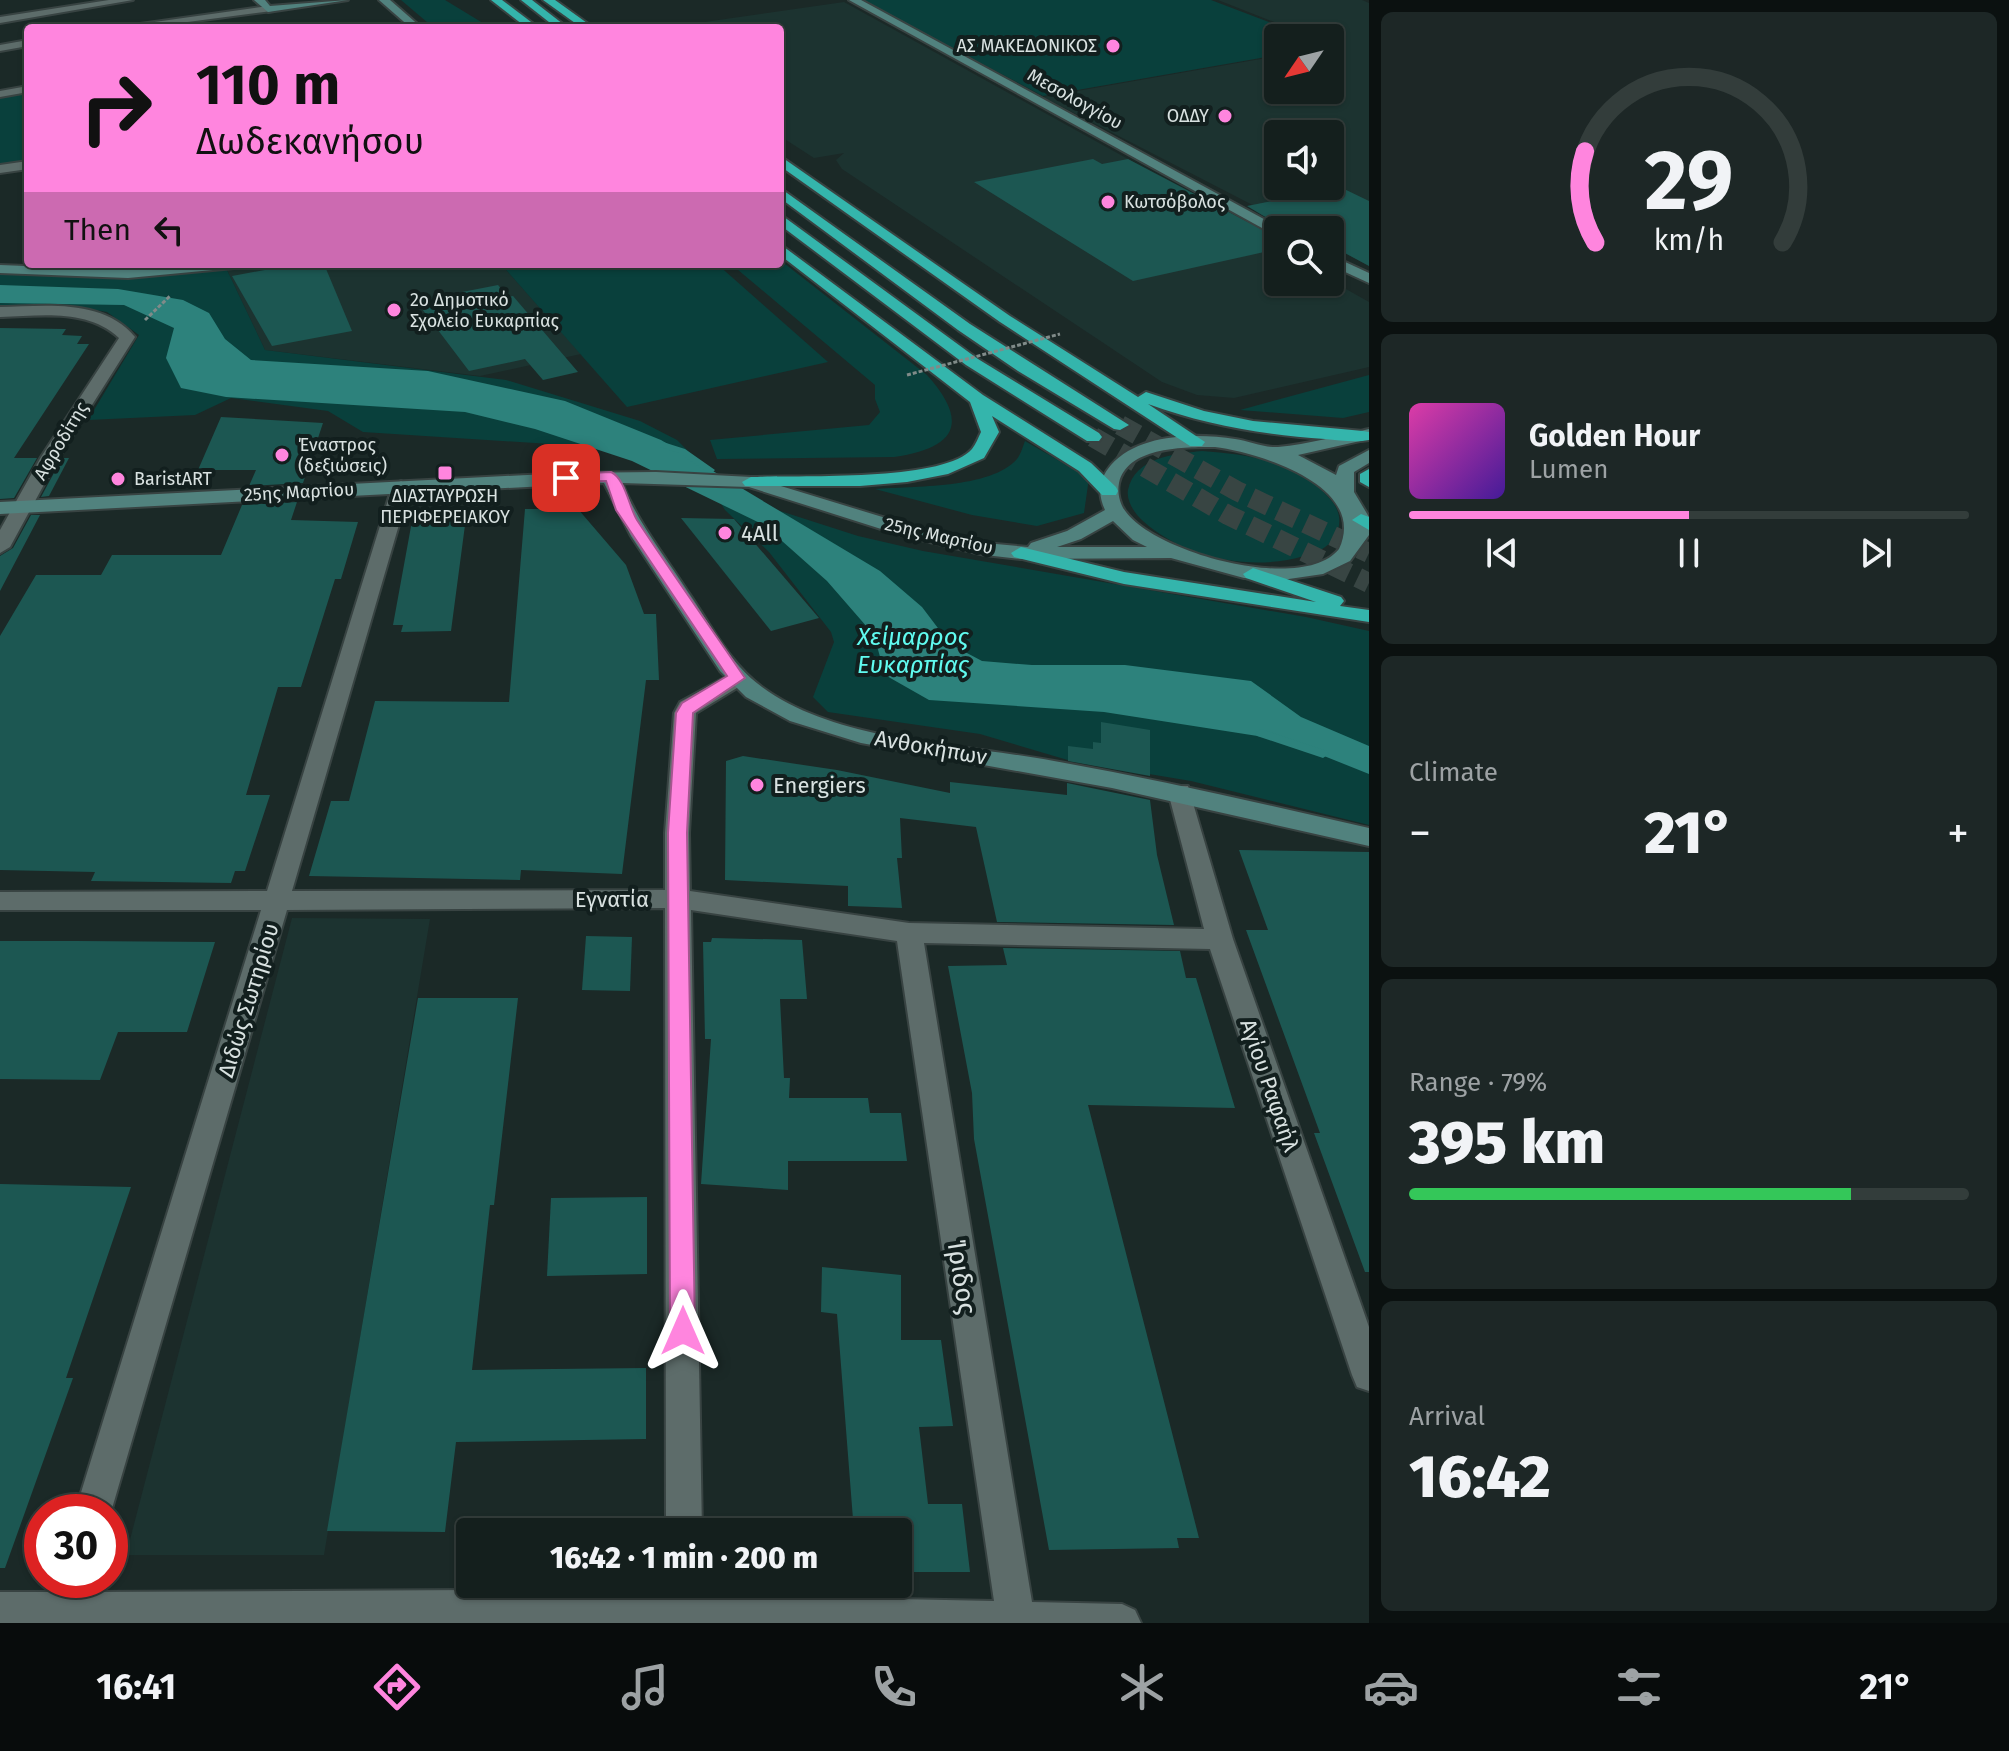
<!DOCTYPE html>
<html lang="en">
<head>
<meta charset="utf-8">
<style>
	body { margin:0; font-family:"Fira Sans",sans-serif; background:#1d2726; color:#f1f3f6; height:100vh; display:flex; flex-direction:column; font-size:30px; white-space:nowrap }
	* { box-sizing:border-box; margin:0 }
	p { font-size:26px; color:#9da2a4 }
	.icon { flex:none; width:44px; height:44px; fill:none; stroke:currentColor; stroke-width:2; stroke-linecap:round; stroke-linejoin:round }
	.map { position:relative; flex:1; overflow:hidden }
	.panel { display:flex; flex-direction:column; gap:12px; padding:12px; background:#0b1110; width:640px }
	.panel>* { flex:none }
	.banner { position:absolute; left:24px; top:24px; width:760px; height:244px; border-radius:8px; box-shadow:0 2px 6px #0004,0 0 0 2px #333d3b; background:#ff85de; color:#111; overflow:hidden }
	.needle { width:52px; rotate:235deg }
	.tools { position:absolute; left:1264px; top:24px; display:grid; gap:16px }
	.tools a { display:grid; place-items:center; width:80px; height:80px; border-radius:8px; background:#141f1d; box-shadow:0 2px 6px #0004,0 0 0 2px #333d3b; font-size:40px }
	.speed { position:absolute; left:24px; top:1494px; display:flex; gap:16px; font-size:40px; font-weight:700; text-align:center }
	.speed>* { display:grid; place-content:center; width:104px; height:104px; border-radius:50%; background:#141f1d; box-shadow:0 2px 6px #0004,0 0 0 2px #333d3b; line-height:1 }
	.speed .limit { border:12px solid #d22; background:#fff; color:#111 }
	.pin { position:absolute; display:grid; place-items:center; width:68px; height:68px; color:#fff; margin:-34px; border-radius:16px; box-shadow:0 4px 12px #0006 }
	.me { position:absolute; width:88px; margin:-44px; rotate:0deg; stroke-linejoin:round; filter:drop-shadow(0 0 6px #0008) }
	.turn { display:flex; align-items:center; gap:28px; height:168px; padding:0 40px; font-size:36px }
	.turn .icon { width:104px; height:104px; stroke-width:2.5 }
	.turn b { display:block; font-size:56px; line-height:68px }
	.then { display:flex; align-items:center; height:76px; padding:0 40px; background:#0003; gap:16px; font-size:30px }
	.big { font-size:60px; font-weight:800; line-height:1.1 }
	.panel .card { flex:1; display:flex; flex-direction:column; justify-content:center; gap:12px; min-width:0; padding:0 28px; border-radius:12px; background:#1d2726 }
	.panel .dial { align-items:center; gap:0 }
	.dial svg { height:208px; overflow:visible; fill:none; stroke:#333d3b; stroke-width:7; stroke-linecap:round; text-anchor:middle }
	.dial text { fill:#f1f3f6; stroke:none }
	.song { display:flex; align-items:center; gap:24px }
	.cover { width:96px; height:96px; border-radius:12px; background:linear-gradient(135deg,hsl(320 70% 55%),hsl(260 70% 35%)) }
	.played { height:8px; border-radius:4px; background:linear-gradient(90deg,#ff85de 50%,#333d3b 50%) }
	.keys { display:flex; justify-content:space-around; direction:ltr }
	.heat { display:flex; justify-content:space-between; align-items:center; font-size:44px; direction:ltr }
	.charge { height:12px; border-radius:6px; background:linear-gradient(90deg,#34c759 79%,#333d3b 0) }
	.trip { position:absolute; left:456px; top:1518px; width:456px; height:80px; border-radius:8px; background:#141f1d; box-shadow:0 2px 6px #0004,0 0 0 2px #333d3b; font-weight:800; line-height:80px; text-align:center }
	.dock { display:flex; height:128px; justify-content:space-around; align-items:center; background:#080c0c; color:#9da2a4 }
	.dock .icon { width:56px; height:56px }
	.dock .active { color:#ff85de }
	.dock b { font-size:36px; color:#f1f3f6 }
	main { display:flex; flex:1; min-height:0 }
	.map>svg:first-child { display:block }
</style>
</head>
<body>
<main>
<div class="map">
<svg width="1369" height="1623" viewBox="0 0 1369 1623">
	<rect width="100%" height="100%" fill="#1b2927"/>
	<g fill="#1c3330" fill-rule="evenodd">
		<path d="M1218 0H1362L1369 3V266L1330 245V230H1301L1043 97 1278 56V90H1330V47L1334 46 1330 44V38H1315ZM1278 134H1330V186H1278Z"/>
		<polygon points="844,2 1278,242 1278,282 1330,280 1369,302 1369,367 1234,398 1197,395 1162,382 842,169 836,160 844,153 814,158 780,136 780,28 663,28"/>
		<polygon points="263,264 501,264 581,354 480,376 265,350 227,270"/>
		<polygon points="292,918 430,919 324,1555 126,1555"/>
	</g>
	<g fill="#09403c">
		<polygon points="401,0 445,0 491,28 434,28"/>
		<polygon points="861,0 1211,0 1311,38 1278,38 1278,55 1043,96"/>
		<polygon points="28,89 28,165 0,169 0,94"/>
		<path d="M780 260 927 375C970 423 956 448 894 457L717 459 710 440 869 425 880 412 875 399V385L731 264H780Z"/>
		<polygon points="501,264 717,264 828,362 627,407"/>
		<polygon points="227,270 265,350 506,380 640,421 677,440 690,453 363,432 328,411 231,398 195,415 88,420 139,335 107,312 85,308 0,307 0,274 131,277"/>
		<polygon points="1369,375 1369,412 1343,418 1240,410"/>
		<path d="M1025 441 1089 478 1084 513 1037 526 972 515 875 489C912 486 991 489 1017 459 1021 454 1023 446 1025 441Z"/>
		<path d="M1202 451C1248 454 1299 462 1330 499 1340 510 1343 524 1334 538 1328 548 1315 553 1304 556 1251 572 1184 558 1143 521 1135 514 1126 501 1128 490 1135 457 1174 454 1202 451Z"/>
		<polygon points="720,502 774,509 858,536 923,551 1306,617 1369,631 1369,825 1191,781 1071,761 980,734 828,712 813,697 834,642 831,632 769,552 725,510"/>
	</g>
	<polygon fill="#2d827c" points="0,285 118,289 183,300 209,313 225,339 251,360 428,371 565,401 661,440 880,571 922,607 950,644 982,661 1032,665 1125,665 1251,681 1301,717 1369,746 1369,774 1284,740 1104,712 929,700 885,675 874,635 827,581 764,525 632,461 535,429 465,412 226,397 181,388 166,358 174,328 124,305 0,303"/>
	<g fill="none" stroke-linecap="round" stroke-linejoin="round">
		<g fill="#2d827c" fill-rule="evenodd">
			<polygon points="663,442 685,449 715,470 713,472 707,472 679,453 660,447 660,443"/>
			<polygon points="1261,729 1327,751 1329,754 1323,758 1257,736 1255,733"/>
		</g>
	</g>
	<g fill="#1c5752">
		<polygon points="1093,159 1102,164 1128,159 1278,238 1278,249 1133,281 974,182"/>
		<polygon points="1340,187 1369,201 1369,266 1330,245 1330,230 1287,230 1247,206"/>
		<polygon points="297,264 324,264 352,331 272,346 232,276"/>
		<polygon points="498,285 508,297 513,296 578,372 543,380 525,359 469,371 416,301"/>
		<polygon points="0,328 66,329 62,335 82,336 77,344 89,344 14,458 37,458 14,498 0,499"/>
		<polygon points="221,417 323,423 303,483 249,486 256,470 198,470"/>
		<polygon points="62,458 69,458 49,496 41,497"/>
		<polygon points="297,502 291,520 358,522 341,579 335,579 301,687 278,687 246,795 270,795 245,871 235,871 231,883 91,881 95,872 0,870 0,636 36,575 101,575 112,555 221,555 242,505"/>
		<polygon points="525,509 578,509 626,565 644,614 656,614 659,680 646,680 622,874 521,870 520,880 309,876 331,801 349,801 375,701 509,702"/>
		<polygon points="414,510 467,510 451,631 401,632 403,625 393,625"/>
		<polygon points="31,515 40,515 0,591 0,556 13,548"/>
		<polygon points="681,518 734,519 819,618 771,631"/>
		<polygon points="1101,722 1150,730 1150,776 1068,761 1068,746 1093,749 1093,742 1101,743"/>
		<polygon points="743,756 837,770 950,793 950,782 1067,795 1067,783 1150,800 1157,855 1174,925 997,922 976,827 900,818 902,858 897,858 902,908 848,906 848,886 725,880 726,761"/>
		<polygon points="1239,850 1369,852 1369,1272 1365,1272 1314,1133 1320,1133 1246,930 1268,930"/>
		<polygon points="586,936 632,937 630,991 582,990"/>
		<polygon points="712,938 802,940 807,999 780,999 784,1078 790,1078 789,1098 868,1098 870,1113 901,1113 907,1161 788,1161 788,1190 701,1184 711,1039 705,1039 703,942 711,942"/>
		<polygon points="0,941 78,941 215,942 187,1032 118,1032 100,1080 0,1079"/>
		<polygon points="1003,948 1180,951 1186,978 1196,978 1235,1108 1088,1105 1199,1538 1177,1538 1179,1548 1049,1550 974,1139 972,1093 948,966 1007,965"/>
		<polygon points="418,998 518,998 494,1205 490,1205 472,1370 646,1368 646,1439 456,1442 445,1532 327,1531"/>
		<polygon points="0,1184 131,1187 66,1378 73,1378 5,1568 0,1568"/>
		<polygon points="647,1197 647,1274 547,1276 551,1198"/>
		<polygon points="822,1267 901,1275 901,1340 941,1340 953,1426 919,1427 928,1504 962,1504 970,1572 898,1572 898,1532 854,1532 837,1314 821,1312"/>
	</g>
	<g fill="none" stroke-linecap="round" stroke-linejoin="round">
		<g stroke="#384543" stroke-width="20" stroke-dasharray="20 10" stroke-linecap="butt">
			<polyline points="1120,425 1237,491 1369,553"/>
			<polyline points="1093,437 1228,515 1369,583"/>
		</g>
		<g stroke="#384342" stroke-width="4">
			<g id="street">
				<polygon points="109,0 133,0 0,23 0,17"/>
				<polygon points="268,6 273,9 272,11 142,28 112,28"/>
				<polygon points="28,40 28,46 0,51 0,45"/>
				<polygon points="28,86 28,92 0,97 0,91"/>
				<polygon points="28,161 28,169 0,173 0,165"/>
				<path d="M0 307C45 306 103 298 135 337L59 457 10 547 0 553V530L41 457 119 338C87 308 40 316 0 317Z"/>
				<polygon points="401,481 410,487 292,891 665,890 665,833 674,713 680,702 737,671 745,673 748,678 745,683 696,713 689,833 690,891 909,923 1204,929 1168,792 1172,786 1188,786 1233,939 1369,1327 1369,1391 1357,1387 1352,1375 1210,949 924,943 1032,1602 1122,1604 1135,1610 1141,1623 0,1623 0,1592 51,1592 54,1580 92,1580 88,1592 473,1590 666,1594 665,1584 703,1584 703,1595 994,1601 897,941 691,910 702,1532 666,1532 665,908 287,910 111,1512 110,1515 110,1512 75,1512 261,910 0,910 0,892 267,891 392,487"/>
			</g>
		</g>
		<g stroke="#384342" stroke-width="4">
			<g id="secondary">
				<polygon points="254,0 265,0 270,6 348,0 268,12"/>
				<polygon points="379,0 390,0 422,28 411,28"/>
				<polygon points="849,0 861,0 1284,230 1278,230 1278,235 1273,234"/>
				<polygon points="1330,255 1369,273 1369,283 1330,265"/>
				<polygon points="187,264 241,264 234,268 128,278 0,273 0,265 128,270"/>
				<path d="M1369 429V439L1298 455 1336 475 1339 466 1369 450V463L1354 472V492L1369 517V535L1350 561 1323 574 1282 580 1244 578 1171 558 1021 559 985 555 900 535 749 487 622 483C638 523 665 556 688 592 711 625 729 663 762 687 838 743 964 744 1054 761 1160 780 1264 804 1369 828V846L1112 788 861 743 790 721 746 697 720 671 631 536 604 483 0 514V502L566 473 656 472 751 477 912 526 985 543 1028 547 1031 543 1067 531 1105 510C1097 493 1099 479 1111 465 1139 433 1197 433 1235 439 1249 441 1264 448 1278 447 1309 444 1338 436 1369 429ZM1215 447C1256 452 1369 485 1339 549 1303 594 1156 553 1126 512 1120 505 1117 493 1119 483 1127 446 1187 447 1215 447ZM1113 521 1133 540 1147 547H1057L1081 539Z"/>
			</g>
		</g>
		<g stroke="#384342" stroke-width="4">
			<g id="highway">
				<polygon points="491,0 502,0 539,28 527,28"/>
				<polygon points="521,0 532,0 563,24 554,26"/>
				<polygon points="543,0 555,0 594,28 582,28"/>
				<path d="M780 156 1010 316 1138 397 1146 392 1204 411 1253 421 1363 431 1369 432V440C1355 443 1339 440 1325 439 1265 435 1205 425 1148 404L1205 442 1202 446H1190L1000 322 780 166Z"/>
				<polygon points="780,188 970,324 1129,425 1120,430 1114,429 1018,371 958,330 780,198"/>
				<polygon points="780,214 978,359 1099,433 1102,437 1099,441 1087,441 966,365 780,225"/>
				<path d="M780 244 983 395 1091 463 1116 487 1118 491 1116 495H1102L1079 471 992 416 999 432 984 458 948 474 907 482 860 486H745L742 482 751 477C796 475 944 482 972 449 976 444 978 438 981 432L970 402 780 255Z"/>
				<polygon points="1369,469 1369,487 1360,482 1360,474"/>
				<polygon points="1361,514 1369,517 1369,530 1352,520"/>
				<polygon points="1021,547 1124,572 1316,602 1246,578 1243,574 1253,568 1341,597 1344,601 1340,606 1369,610 1369,622 1124,584 1014,557 1011,553"/>
			</g>
		</g>
		<polyline stroke="#808b89" stroke-width="3" stroke-dasharray="4 2" stroke-linecap="butt" points="145,320 170,296"/>
		<use href="#street" fill="#5d6c6a" fill-rule="evenodd"/>
		<use href="#secondary" fill="#51827e" fill-rule="evenodd"/>
		<use href="#highway" fill="#34b5ac" fill-rule="evenodd"/>
		<polyline stroke="#808b89" stroke-width="3" stroke-dasharray="4 2" stroke-linecap="butt" points="907,375 1060,334"/>
	</g>
	<path fill="#ff85de" stroke="#a65690" stroke-width="2" d="M611 472C625 478 629 507 637 520 672 573 709 625 745 678L693 713 687 833 695 1331 692 1339 683 1343 674 1339 670 1331 668 833 676 713 682 703 727 676 616 510 606 481 566 482 559 478 566 474Z"/>
	<g fill="#ff85de" stroke="#121f1e" stroke-width="3">
		<circle cx="1113" cy="46" r="8"/>
		<circle cx="1225" cy="116" r="8"/>
		<circle cx="1108" cy="202" r="8"/>
		<circle cx="394" cy="310" r="8"/>
		<circle cx="282" cy="455" r="8"/>
		<rect x="437" y="465" width="16" height="16" rx="4"/>
		<circle cx="118" cy="479" r="8"/>
		<circle cx="725" cy="533" r="8"/>
		<circle cx="757" cy="785" r="8"/>
	</g>
	<g text-anchor="middle" stroke-width="8" stroke-linejoin="round" paint-order="stroke">
		<g font-size="18" fill="#d9e2e1" stroke="#121f1e" text-anchor="start">
			<text x="1097" y="52" text-anchor="end">ΑΣ ΜΑΚΕΔΟΝΙΚΟΣ</text>
			<text x="1209" y="122" text-anchor="end">ΟΔΔΥ</text>
			<text x="1124" y="208">Κωτσόβολος</text>
			<text x="410" y="306">2ο Δημοτικό<tspan x="410" dy="21">Σχολείο Ευκαρπίας</tspan></text>
			<text x="298" y="451">Έναστρος<tspan x="298" dy="21">(δεξιώσεις)</tspan></text>
			<text x="134" y="485">BaristART</text>
			<text x="445" y="502" text-anchor="middle">ΔΙΑΣΤΑΥΡΩΣΗ<tspan x="445" dy="21">ΠΕΡΙΦΕΡΕΙΑΚΟΥ</tspan></text>
		</g>
		<g font-size="18" fill="#d9e2e1" stroke="#121f1e">
			<text transform="translate(1075 99) rotate(29)" y="6">Μεσολογγίου</text>
			<text transform="translate(61 441) rotate(-59)" y="6">Αφροδίτης</text>
			<text transform="translate(299 492) rotate(-3)" y="6">25ης Μαρτίου</text>
			<text transform="translate(939 536) rotate(13)" y="6">25ης Μαρτίου</text>
		</g>
		<g font-size="22" fill="#d9e2e1" stroke="#121f1e" text-anchor="start">
			<text x="741" y="541">4All</text>
			<text x="773" y="793">Energiers</text>
		</g>
		<g font-size="22" fill="#d9e2e1" stroke="#121f1e">
			<text transform="translate(931 747) rotate(10)" y="8">Ανθοκήπων</text>
			<text x="612" y="907">Εγνατία</text>
			<text transform="translate(248 1000) rotate(-73)" y="8">Διδώς Σωτηρίου</text>
			<text transform="translate(1270 1085) rotate(71)" y="8">Αγίου Ραφαήλ</text>
		</g>
		<g font-size="24" font-style="italic" fill="#60fbf0" stroke="#121f1e">
			<text x="913" y="645">Χείμαρρος<tspan x="913" dy="28">Ευκαρπίας</tspan></text>
		</g>
		<g font-size="26" fill="#d9e2e1" stroke="#121f1e">
			<text transform="translate(962 1277) rotate(81)" y="9">Ίριδος</text>
		</g>
	</g>
</svg>
<div class="tools">
<a><svg class="needle" viewBox="-14 -14 28 28"><path d="M0-13l5 13h-10z" fill="#e53935"/><path d="M0 13l5-13h-10z" fill="#9da2a4"/></svg></a>
<a><svg class="icon" aria-label="sound" viewBox="0 0 24 24"><path d="M4 9h4l5-4v14l-5-4H4zM17 9q2 3 0 6"/></svg></a>
<a><svg class="icon" aria-label="search" viewBox="0 0 24 24"><circle cx="10" cy="10" r="6"/><path d="M15 15l6 6"/></svg></a>
</div>
<div class="speed"><div class="limit">30</div></div>
<div class="pin" style="left:566px;top:478px;background:#d93025"><svg class="icon" aria-label="arrive" viewBox="0 0 24 24"><path d="M6 21V4h12l-3 4 3 4H6"/></svg></div>
<svg class="me" style="left:683px;top:1331px" viewBox="-20 -20 40 40"><path d="M0-17L14 15 0 8-14 15z" fill="#ff85de" stroke="#fff" stroke-width="4"/></svg>
<div class="trip">16:42 · 1 min · 200 m</div>
<div class="banner">
<div class="turn"><svg class="icon" aria-label="right" viewBox="0 0 24 24"><path d="M7 20v-9h11M14 6l5 5-5 5"/></svg><div><b>110 m</b>Δωδεκανήσου</div></div>
<div class="then">Then<svg class="icon" aria-label="left" viewBox="0 0 24 24"><path d="M17 20v-9H6M10 6l-5 5 5 5"/></svg></div>
</div>
</div>
<section class="panel">
<div class="card dial"><svg viewBox="0 0 100 80">
<path d="M14 69A42 42 0 1 1 86 69"/>
<path d="M14 69A42 42 0 0 1 10 34" stroke="#ff85de"/>
<text x="50" y="56" font-size="32" font-weight="700">29</text>
<text x="50" y="72" font-size="11">km/h</text>
</svg></div>
<div class="card">
<div class="song"><i class="cover"></i><div><b>Golden Hour</b><p>Lumen</p></div></div>
<div class="played"></div>
<div class="keys"><svg class="icon" aria-label="previous" viewBox="0 0 24 24"><path d="M18 5L8 12l10 7zM5 5v14"/></svg><svg class="icon" aria-label="pause" viewBox="0 0 24 24"><path d="M8 5v14M16 5v14"/></svg><svg class="icon" aria-label="next" viewBox="0 0 24 24"><path d="M6 5l10 7-10 7zM19 5v14"/></svg></div>
</div>
<div class="card"><p>Climate</p>
<div class="heat"><a>−</a><b class="big">21°</b><a>+</a></div>
</div>
<div class="card"><p>Range · 79%</p><b class="big">395 km</b><div class="charge"></div></div>
<div class="card"><p>Arrival</p><b class="big">16:42</b></div>
</section>
</main>
<nav class="dock">
<b>16:41</b>
<svg class="icon active" aria-label="directions" viewBox="0 0 24 24"><path d="M12 3l9 9-9 9-9-9zM9 14v-3h6M13 9l2 2-2 2"/></svg>
<svg class="icon" aria-label="music" viewBox="0 0 24 24"><path d="M9 18V5l10-2v13"/><circle cx="6" cy="18" r="3"/><circle cx="16" cy="16" r="3"/></svg>
<svg class="icon" aria-label="phone" viewBox="0 0 24 24"><path d="M5 4h4l2 5-3 2q2 4 5 5l2-3 5 2v4C11 20 4 13 5 4z"/></svg>
<svg class="icon" aria-label="climate" viewBox="0 0 24 24"><path d="M12 3v18M4 7l16 10M4 17L20 7"/></svg>
<svg class="icon" aria-label="car" viewBox="0 0 24 24"><path d="M5 17H2v-5l4-1 3-4h7l3 4 3 1v5h-3M9 17h6M6 11h13"/><circle cx="7" cy="17" r="2"/><circle cx="17" cy="17" r="2"/></svg>
<svg class="icon" aria-label="filters" viewBox="0 0 24 24"><path d="M4 7h16M4 17h16"/><circle cx="9" cy="7" r="2"/><circle cx="15" cy="17" r="2"/></svg>
<b>21°</b>
</nav>
</body>
</html>
